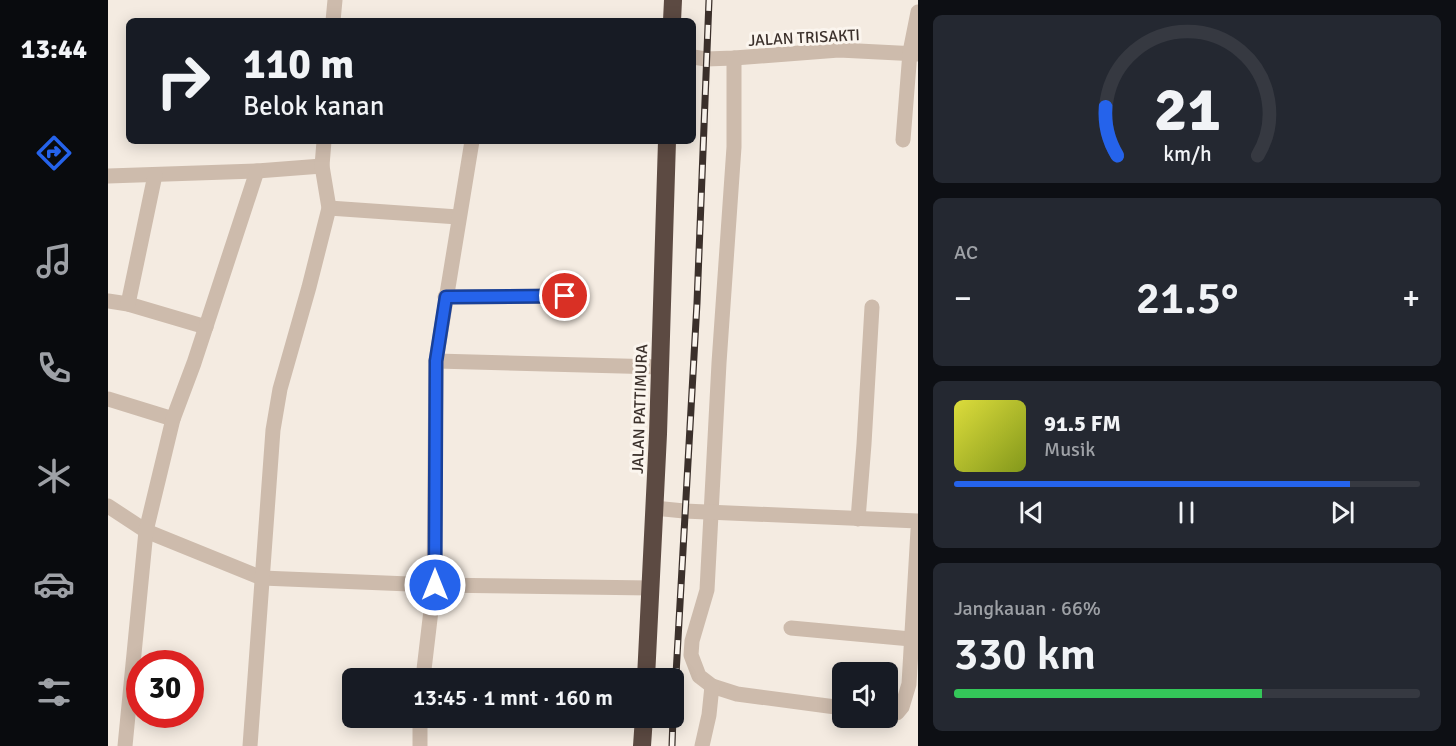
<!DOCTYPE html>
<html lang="id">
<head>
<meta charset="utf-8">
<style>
	body { margin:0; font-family:Signika,sans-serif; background:#242831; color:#f1f3f6; height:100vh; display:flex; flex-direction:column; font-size:22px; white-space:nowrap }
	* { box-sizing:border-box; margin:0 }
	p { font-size:20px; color:#9ea1a6 }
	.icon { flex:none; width:33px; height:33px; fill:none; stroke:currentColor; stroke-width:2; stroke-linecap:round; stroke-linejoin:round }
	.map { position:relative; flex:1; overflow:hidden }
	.details { display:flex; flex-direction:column; gap:15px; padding:15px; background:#0d0f14; width:538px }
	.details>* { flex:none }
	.guide { position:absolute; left:18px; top:18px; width:570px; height:126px; border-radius:9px; box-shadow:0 3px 15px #0003; background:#171b24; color:#f1f3f6; overflow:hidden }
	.tools { position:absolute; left:724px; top:662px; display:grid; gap:12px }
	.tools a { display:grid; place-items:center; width:66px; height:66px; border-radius:9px; background:#171b24; box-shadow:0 3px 15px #0003; font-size:30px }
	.speed { position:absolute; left:18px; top:650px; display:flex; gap:12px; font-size:30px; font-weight:700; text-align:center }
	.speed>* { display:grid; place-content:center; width:78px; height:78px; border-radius:50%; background:#171b24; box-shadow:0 3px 15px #0003; line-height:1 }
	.speed .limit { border:9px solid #d22; background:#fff; color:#111 }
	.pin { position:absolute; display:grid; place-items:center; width:51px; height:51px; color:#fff; margin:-26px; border:3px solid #fff; border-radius:50%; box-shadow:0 2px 6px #0007 }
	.me { position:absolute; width:66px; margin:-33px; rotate:0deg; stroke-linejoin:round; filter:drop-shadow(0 0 4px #0008) }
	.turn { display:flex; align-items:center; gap:21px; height:126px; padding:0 18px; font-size:27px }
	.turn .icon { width:78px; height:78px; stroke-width:2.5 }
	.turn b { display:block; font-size:42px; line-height:51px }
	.big { font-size:45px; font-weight:600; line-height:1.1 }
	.details .widget { flex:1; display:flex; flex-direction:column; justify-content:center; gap:9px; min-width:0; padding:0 21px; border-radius:9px; background:#242831 }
	.details .dial { align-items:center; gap:0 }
	.dial svg { height:156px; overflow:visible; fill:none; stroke:#363941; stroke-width:7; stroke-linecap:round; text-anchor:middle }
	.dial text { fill:#f1f3f6; stroke:none }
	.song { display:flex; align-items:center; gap:18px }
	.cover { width:72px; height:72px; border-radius:9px; background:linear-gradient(135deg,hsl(60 70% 55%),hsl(70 70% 35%)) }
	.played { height:6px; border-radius:3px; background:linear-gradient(90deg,#2563eb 85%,#363941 85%) }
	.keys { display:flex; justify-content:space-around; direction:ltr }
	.heat { display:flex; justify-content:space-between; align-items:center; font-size:33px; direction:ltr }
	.charge { height:9px; border-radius:4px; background:linear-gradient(90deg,#34c759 66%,#363941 0) }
	.trip { position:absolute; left:234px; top:668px; width:342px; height:60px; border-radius:9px; background:#171b24; box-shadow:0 3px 15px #0003; font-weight:600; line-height:60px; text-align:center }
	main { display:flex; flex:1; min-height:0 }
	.dock { display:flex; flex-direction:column; width:108px; justify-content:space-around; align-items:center; background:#090b0e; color:#9ea1a6 }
	.dock .icon { width:42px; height:42px }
	.dock .on { color:#2563eb }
	.dock b { font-size:27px; color:#f1f3f6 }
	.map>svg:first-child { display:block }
</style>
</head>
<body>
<main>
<nav class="dock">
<b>13:44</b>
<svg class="icon on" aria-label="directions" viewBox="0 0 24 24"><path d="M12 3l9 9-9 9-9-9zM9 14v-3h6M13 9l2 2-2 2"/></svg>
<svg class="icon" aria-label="music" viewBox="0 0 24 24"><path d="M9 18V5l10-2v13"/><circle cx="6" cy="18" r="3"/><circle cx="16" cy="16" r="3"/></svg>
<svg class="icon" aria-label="phone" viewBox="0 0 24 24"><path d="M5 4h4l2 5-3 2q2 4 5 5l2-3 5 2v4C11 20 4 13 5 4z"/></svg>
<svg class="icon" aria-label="climate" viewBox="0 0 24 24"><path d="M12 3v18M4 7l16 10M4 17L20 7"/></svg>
<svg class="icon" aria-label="car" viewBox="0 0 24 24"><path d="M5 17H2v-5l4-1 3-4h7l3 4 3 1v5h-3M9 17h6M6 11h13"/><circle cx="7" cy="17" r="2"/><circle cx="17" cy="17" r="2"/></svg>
<svg class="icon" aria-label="filters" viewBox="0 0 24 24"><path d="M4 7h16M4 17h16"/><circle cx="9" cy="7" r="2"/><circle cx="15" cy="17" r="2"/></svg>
</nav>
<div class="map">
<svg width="810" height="746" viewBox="0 0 810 746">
	<rect width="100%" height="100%" fill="#f4ebe1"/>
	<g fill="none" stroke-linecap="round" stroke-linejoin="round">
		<g stroke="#cdbbac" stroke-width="15">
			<polyline points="225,21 227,0"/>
			<polyline points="585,57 598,59 626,58 731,50 810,54"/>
			<polyline points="626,58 626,147 611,363 599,590 584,641 583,655 591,676 604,686 629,694 735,708"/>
			<polyline points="795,140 802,52 810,12"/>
			<polyline points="0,176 149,171 214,166"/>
			<polyline points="221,208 350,217"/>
			<polyline points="337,297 457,296"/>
			<polyline points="0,301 20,304 98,327"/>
			<polyline points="20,304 47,175"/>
			<polyline points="328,361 551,367"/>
			<polyline points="0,399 65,419"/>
			<polyline points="0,506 38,531 154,578 326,585 543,588"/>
			<polyline points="546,508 576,511 810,521"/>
			<polyline points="750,519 756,444 764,307"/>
			<polyline points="683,628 803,639"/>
			<polyline points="315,678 326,585 328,361 364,141"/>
			<polyline points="780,714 789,713 794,707 801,684 810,530"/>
			<polyline points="312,717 312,746"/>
			<polyline points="17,746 38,531 65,419 86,363 149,171"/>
			<polyline points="142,746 165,430 172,389 201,287 221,208 214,166 216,141"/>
			<polyline points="594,746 601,715 604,686"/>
		</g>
		<g stroke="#5c4a42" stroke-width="18">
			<polyline points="564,21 565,0"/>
			<polyline points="538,678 550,434 559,141"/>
			<polyline points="534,746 536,717"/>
		</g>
		<g stroke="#3b302b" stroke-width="7">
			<g id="rail">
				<polyline points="566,710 589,303 601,0"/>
				<polyline points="564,746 565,717"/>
			</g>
		</g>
		<use href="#rail" stroke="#fbf5ee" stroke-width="4.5" stroke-dasharray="14" stroke-linecap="butt"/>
	</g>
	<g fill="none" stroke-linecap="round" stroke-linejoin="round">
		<g stroke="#184099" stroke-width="15">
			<polyline id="route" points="327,585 328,361 338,297 457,296"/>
		</g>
		<use href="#route" stroke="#2563eb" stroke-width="10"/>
	</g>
	<g text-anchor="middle" stroke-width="6" stroke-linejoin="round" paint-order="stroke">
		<g font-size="16" fill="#3b302b" stroke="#fbf5ee">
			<text transform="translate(696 37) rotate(-3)" y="6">JALAN TRISAKTI</text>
			<text transform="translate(531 409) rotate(-88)" y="6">JALAN PATTIMURA</text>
		</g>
	</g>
</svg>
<div class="tools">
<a><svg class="icon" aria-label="sound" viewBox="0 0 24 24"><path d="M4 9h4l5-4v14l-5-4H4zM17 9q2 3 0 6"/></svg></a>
</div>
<div class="speed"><div class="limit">30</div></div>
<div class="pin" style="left:457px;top:296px;background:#d93025"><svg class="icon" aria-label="arrive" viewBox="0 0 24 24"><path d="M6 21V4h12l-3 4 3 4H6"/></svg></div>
<svg class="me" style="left:327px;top:585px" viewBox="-20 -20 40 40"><circle r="17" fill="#2563eb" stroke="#fff" stroke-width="3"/><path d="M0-11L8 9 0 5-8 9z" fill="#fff"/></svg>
<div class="trip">13:45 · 1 mnt · 160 m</div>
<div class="guide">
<div class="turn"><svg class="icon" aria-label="right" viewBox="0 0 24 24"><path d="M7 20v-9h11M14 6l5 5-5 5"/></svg><div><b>110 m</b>Belok kanan</div></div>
</div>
</div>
<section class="details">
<div class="widget dial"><svg viewBox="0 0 100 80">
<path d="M14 69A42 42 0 1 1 86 69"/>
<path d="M14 69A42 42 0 0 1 8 44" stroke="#2563eb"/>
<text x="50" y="56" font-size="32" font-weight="700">21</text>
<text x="50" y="72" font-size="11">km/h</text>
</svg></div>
<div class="widget"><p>AC</p>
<div class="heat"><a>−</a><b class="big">21.5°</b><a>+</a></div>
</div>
<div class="widget">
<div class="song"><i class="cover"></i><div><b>91.5 FM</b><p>Musik</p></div></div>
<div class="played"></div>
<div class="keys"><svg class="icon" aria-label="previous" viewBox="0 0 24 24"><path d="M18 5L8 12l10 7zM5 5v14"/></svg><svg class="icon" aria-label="pause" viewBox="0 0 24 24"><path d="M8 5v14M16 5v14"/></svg><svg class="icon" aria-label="next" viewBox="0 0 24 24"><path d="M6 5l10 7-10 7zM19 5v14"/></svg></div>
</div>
<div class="widget"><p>Jangkauan · 66%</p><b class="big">330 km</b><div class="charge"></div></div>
</section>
</main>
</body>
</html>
